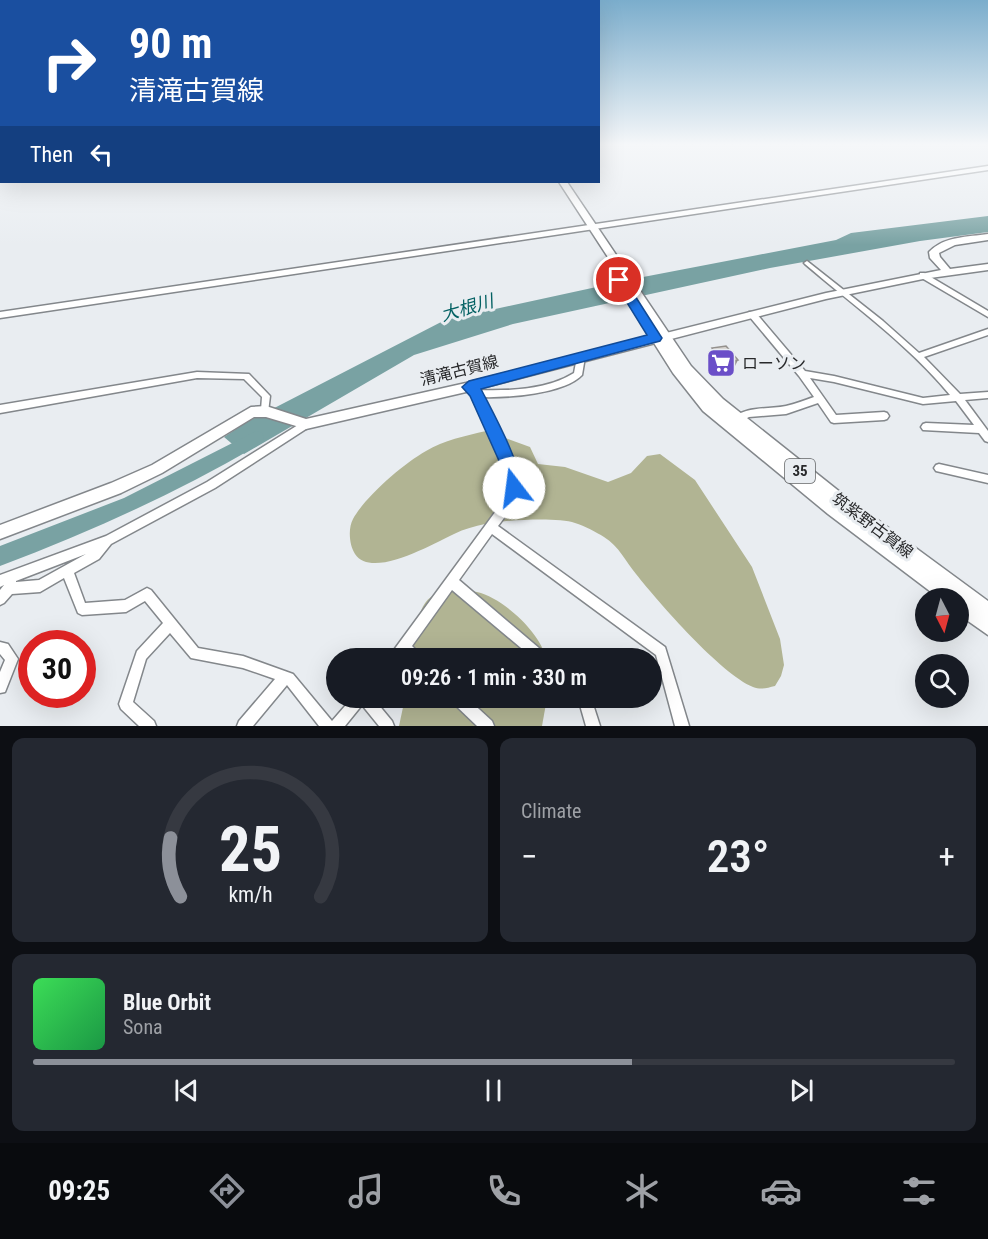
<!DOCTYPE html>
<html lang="en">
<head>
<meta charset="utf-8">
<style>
	body { margin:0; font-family:"Roboto Condensed","Noto Sans JP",sans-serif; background:#242831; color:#f1f3f6; height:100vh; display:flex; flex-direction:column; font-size:22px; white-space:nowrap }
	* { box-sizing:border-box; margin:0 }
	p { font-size:20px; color:#9ea1a6 }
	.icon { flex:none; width:33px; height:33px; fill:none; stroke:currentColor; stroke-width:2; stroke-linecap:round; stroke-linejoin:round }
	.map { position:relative; height:726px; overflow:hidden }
	.details { display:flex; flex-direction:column; gap:12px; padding:12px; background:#0d0f14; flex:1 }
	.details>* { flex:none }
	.banner { position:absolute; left:0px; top:0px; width:600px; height:183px; box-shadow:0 6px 24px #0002; background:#1a4fa0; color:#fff; overflow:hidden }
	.needle { width:39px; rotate:174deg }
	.fabs { position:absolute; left:915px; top:588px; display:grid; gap:12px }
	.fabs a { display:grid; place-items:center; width:54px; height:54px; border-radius:50%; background:#171b24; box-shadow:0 6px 24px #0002; font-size:30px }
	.speed { position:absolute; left:18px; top:630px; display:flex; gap:12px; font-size:30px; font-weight:700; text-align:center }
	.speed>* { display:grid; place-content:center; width:78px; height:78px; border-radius:50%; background:#171b24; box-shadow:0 6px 24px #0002; line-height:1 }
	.speed .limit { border:9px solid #d22; background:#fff; color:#111 }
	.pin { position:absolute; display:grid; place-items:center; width:51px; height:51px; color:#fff; margin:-26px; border:3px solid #fff; border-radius:50%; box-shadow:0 2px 6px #0007 }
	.me { position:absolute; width:66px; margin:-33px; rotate:345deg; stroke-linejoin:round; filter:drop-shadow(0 0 4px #0008) }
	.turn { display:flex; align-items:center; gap:21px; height:126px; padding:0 30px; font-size:27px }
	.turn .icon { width:78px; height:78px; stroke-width:2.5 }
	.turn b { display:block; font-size:42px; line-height:51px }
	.then { display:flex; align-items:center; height:57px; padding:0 30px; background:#0003; gap:12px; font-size:22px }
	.big { font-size:45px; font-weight:600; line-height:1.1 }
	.details .card { flex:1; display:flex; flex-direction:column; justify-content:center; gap:9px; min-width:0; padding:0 21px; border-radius:12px; background:#242831 }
	.details .dial { align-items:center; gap:0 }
	.dial svg { height:156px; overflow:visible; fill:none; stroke:#363941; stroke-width:7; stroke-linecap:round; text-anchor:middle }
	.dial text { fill:#f1f3f6; stroke:none }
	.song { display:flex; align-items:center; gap:18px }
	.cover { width:72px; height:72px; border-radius:9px; background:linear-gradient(135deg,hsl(130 70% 55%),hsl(140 70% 35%)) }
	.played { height:6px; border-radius:3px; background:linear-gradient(90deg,#8c9099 65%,#363941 65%) }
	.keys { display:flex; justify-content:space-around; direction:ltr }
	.heat { display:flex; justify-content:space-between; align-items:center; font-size:33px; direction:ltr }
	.details .tiles { flex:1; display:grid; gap:12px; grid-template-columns:1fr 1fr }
	.card:last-child { grid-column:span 2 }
	.trip { position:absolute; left:326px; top:648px; width:336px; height:60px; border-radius:30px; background:#171b24; box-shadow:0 6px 24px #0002; font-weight:600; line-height:60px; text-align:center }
	.menu { display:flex; height:96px; justify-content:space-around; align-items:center; background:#090b0e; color:#9ea1a6 }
	.menu .icon { width:42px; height:42px }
	.menu .on { color:#8c9099 }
	.menu b { font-size:27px; color:#f1f3f6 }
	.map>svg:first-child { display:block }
</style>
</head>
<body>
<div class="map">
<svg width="988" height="726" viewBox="0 0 988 726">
	<rect width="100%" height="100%" fill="#e9edf1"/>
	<g fill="#b1b493">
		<path d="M486 431 530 447 538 464 565 467 608 482 631 473 647 456 660 454 695 480 752 567 780 639 784 665 781 676 775 686C767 688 761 690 753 687 721 674 659 603 636 574 626 562 619 546 604 537 596 532 585 526 575 523 557 517 505 520 485 524 475 526 464 529 454 534 434 543 372 580 355 554 349 545 348 528 353 519 365 497 403 464 426 451 444 440 465 436 486 431Z"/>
		<path d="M453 590C461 591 470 590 477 592 503 598 540 632 546 658H412C415 640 415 605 434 595 439 592 448 592 453 590Z"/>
		<polygon points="405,698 547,698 542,726 399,726"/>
	</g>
	<polygon fill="#79a2a3" points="988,216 988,232 920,241 770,268 513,324 414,355 244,454 224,437 247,422 445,320 638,278 836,240 851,233"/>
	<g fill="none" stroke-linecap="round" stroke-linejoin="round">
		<path fill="#79a2a3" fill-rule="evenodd" d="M256 431 262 433 264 438 262 443C178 492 91 532 0 566V546L124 498Z"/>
		<g stroke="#83878b" stroke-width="3">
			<g id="street">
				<polygon points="0,157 2,157 2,161 0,162"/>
				<polygon points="988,166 988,170 0,318 0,312"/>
				<path d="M807 261 883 321 919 353 988 329V335L924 357 960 394 988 392V398L965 400 988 431V442L985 441 979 433 923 430 921 427 923 424 926 423 974 425 956 401 923 404 834 382 810 378 836 415 884 412 887 413 889 416 887 419 884 420 834 423 831 422 818 403 786 414 749 417 736 424 733 423 731 420C745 405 768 410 786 406 795 404 805 400 814 397L799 376 749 316 748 314 749 312H755L805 371 834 376 923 398 950 395C909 345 854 306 805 264L804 263Z"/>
				<polygon points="920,273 924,273 988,311 988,317 920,277"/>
				<path d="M581 354 585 357 582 375C564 394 507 398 481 397 490 414 521 472 519 489 517 502 506 515 498 526L665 647 689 726H675L656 655 492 534 459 580 546 654 548 658H533L452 590 412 646 420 654 422 658H407L405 656 403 658H389L391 654 504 500 509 488 507 472 472 395 465 387 466 385H472L477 390C509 391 547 390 574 373L577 357Z"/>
				<polygon points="197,372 249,374 270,396 268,412 265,414 262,412 261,410 262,397 244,379 197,378 0,413 0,405"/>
				<path d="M306 420 309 421 311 424 309 427 215 488 111 544 99 559 74 573 85 603 125 600 147 588 151 590 198 648 243 656 293 674 332 721 352 698H373L392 721 394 726H379L362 705 345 726H319L287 685 253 726H237L239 721 275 679 243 668 191 658 170 633 146 659 133 702 154 721 156 726H139L121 709 119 704 137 651 163 623 145 601 126 612 82 615 78 613 64 578 40 592 12 594 4 603 0 605V590L4 585 0 587V575L106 536 207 482ZM86 554 39 580 16 582V581Z"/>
				<polygon points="939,464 988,475 988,483 936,471 934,468 936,465"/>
				<polygon points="0,642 8,644 18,659 5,692 0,693 0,672 5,660 0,654"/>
				<polygon points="451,698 467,698 492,721 494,726 477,726 453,703"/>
				<polygon points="578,698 591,698 600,726 586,726"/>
			</g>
		</g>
		<g stroke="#83878b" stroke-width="3">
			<path id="secondary" d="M988 234V240L955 245 939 253 940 257 950 269 988 264V270L923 279 826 299 466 392 306 429 266 417H254L162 473 121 493 0 539V525L111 483 152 465 251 407 266 406 306 419 466 383 826 293 941 270 930 258 929 252C944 236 968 237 988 234Z"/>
		</g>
		<g stroke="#83878b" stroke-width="3">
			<polygon id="primary" points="559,182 567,182 691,366 723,399 845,496 988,601 988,635 958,614 958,598 939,598 828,514 703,411 673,373 623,294 624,292 630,291"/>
		</g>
		<use href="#street" fill="#fff" fill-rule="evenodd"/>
		<use href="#secondary" fill="#fff" fill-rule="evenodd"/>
		<use href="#primary" fill="#fff" fill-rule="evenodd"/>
	</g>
	<polygon fill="#b5b2ae" points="712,348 734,368 720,371 709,357"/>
	<polygon fill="#94918d" points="738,360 734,368 720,371 723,363"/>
	<polygon fill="#d3cfca" stroke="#94918d" stroke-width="1.5" points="726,346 738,360 723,363 712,348"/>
	<linearGradient id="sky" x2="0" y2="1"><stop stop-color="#7badcc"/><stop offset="0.59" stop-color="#f5f7f9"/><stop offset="1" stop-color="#f5f7f9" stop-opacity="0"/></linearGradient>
	<rect width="988" height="245" fill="url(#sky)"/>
	<path fill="#1a73e8" stroke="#114b97" stroke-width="1.5" d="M619 276 623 277 660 335 662 338 660 341 481 389C491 409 528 475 520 494L514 496 508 494 504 472 470 396 462 387 469 381 647 335 613 280Z"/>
	<defs>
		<g id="supermarket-square" transform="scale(1.5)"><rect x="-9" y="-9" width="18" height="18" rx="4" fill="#6b4fc8" stroke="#e9edf1"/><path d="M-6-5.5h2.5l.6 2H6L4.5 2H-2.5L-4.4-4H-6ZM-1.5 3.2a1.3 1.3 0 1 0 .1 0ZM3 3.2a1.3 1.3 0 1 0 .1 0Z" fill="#fff"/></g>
	</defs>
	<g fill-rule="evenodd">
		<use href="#supermarket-square" x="721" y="363"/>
	</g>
	<g text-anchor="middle" stroke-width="6" stroke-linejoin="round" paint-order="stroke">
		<rect fill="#e9edf1" stroke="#626466" stroke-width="1.5" x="785" y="459" width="30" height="24" rx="4.5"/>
		<g font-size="15" font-weight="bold" fill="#28292b">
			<text x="800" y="476">35</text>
		</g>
		<g font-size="16" fill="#28292b" stroke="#e9edf1" text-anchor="start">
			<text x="742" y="369">ローソン</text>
		</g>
		<g font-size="16" fill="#28292b" stroke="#e9edf1">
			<text transform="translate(459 370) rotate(-14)" y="6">清滝古賀線</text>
			<text transform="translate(873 525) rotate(37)" y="6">筑紫野古賀線</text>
		</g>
		<g font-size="18" font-style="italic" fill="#046163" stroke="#e9edf1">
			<text transform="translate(467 308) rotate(-16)" y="6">大根川</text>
		</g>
	</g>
</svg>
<div class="fabs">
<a><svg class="needle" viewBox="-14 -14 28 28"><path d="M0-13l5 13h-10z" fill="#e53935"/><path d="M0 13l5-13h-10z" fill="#9ea1a6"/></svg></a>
<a><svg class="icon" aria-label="search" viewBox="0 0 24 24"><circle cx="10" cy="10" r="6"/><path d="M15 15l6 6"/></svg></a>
</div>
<div class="speed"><div class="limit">30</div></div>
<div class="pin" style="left:619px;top:280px;background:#d93025"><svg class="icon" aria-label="arrive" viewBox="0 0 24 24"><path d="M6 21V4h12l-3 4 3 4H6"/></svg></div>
<svg class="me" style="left:514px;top:488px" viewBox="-20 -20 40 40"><circle r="19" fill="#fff"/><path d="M0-13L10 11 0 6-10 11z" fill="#1a73e8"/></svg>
<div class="trip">09:26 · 1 min · 330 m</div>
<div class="banner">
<div class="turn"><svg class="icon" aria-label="right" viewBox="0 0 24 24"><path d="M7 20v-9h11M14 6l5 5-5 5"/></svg><div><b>90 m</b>清滝古賀線</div></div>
<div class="then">Then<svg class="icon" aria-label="left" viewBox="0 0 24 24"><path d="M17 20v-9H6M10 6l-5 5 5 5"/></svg></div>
</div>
</div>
<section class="details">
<div class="tiles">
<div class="card dial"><svg viewBox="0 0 100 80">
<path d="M14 69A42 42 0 1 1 86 69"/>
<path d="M14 69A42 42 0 0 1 9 39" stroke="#8c9099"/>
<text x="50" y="56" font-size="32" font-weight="700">25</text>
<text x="50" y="72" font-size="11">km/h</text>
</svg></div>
<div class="card"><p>Climate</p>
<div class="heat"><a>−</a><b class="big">23°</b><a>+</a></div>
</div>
<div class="card">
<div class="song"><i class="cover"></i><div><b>Blue Orbit</b><p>Sona</p></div></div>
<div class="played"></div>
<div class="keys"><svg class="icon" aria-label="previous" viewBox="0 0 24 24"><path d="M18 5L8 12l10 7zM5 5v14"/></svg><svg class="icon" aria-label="pause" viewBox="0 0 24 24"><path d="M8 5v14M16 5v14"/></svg><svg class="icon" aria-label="next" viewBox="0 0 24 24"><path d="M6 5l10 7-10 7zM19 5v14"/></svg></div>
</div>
</div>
</section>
<nav class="menu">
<b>09:25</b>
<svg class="icon on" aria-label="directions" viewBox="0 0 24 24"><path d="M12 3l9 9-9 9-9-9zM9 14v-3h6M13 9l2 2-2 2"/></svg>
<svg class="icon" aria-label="music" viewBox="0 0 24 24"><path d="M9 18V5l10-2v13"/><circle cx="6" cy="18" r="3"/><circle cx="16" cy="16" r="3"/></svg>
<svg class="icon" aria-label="phone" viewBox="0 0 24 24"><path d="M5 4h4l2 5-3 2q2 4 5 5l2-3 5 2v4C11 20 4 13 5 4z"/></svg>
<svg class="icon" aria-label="climate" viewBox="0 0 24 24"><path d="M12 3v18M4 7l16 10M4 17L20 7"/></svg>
<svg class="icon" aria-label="car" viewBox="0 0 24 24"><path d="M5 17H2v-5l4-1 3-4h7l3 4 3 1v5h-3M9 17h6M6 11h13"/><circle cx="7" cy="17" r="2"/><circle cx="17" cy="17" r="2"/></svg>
<svg class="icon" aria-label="filters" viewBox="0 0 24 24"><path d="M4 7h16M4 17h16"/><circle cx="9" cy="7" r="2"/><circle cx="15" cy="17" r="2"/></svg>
</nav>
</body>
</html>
